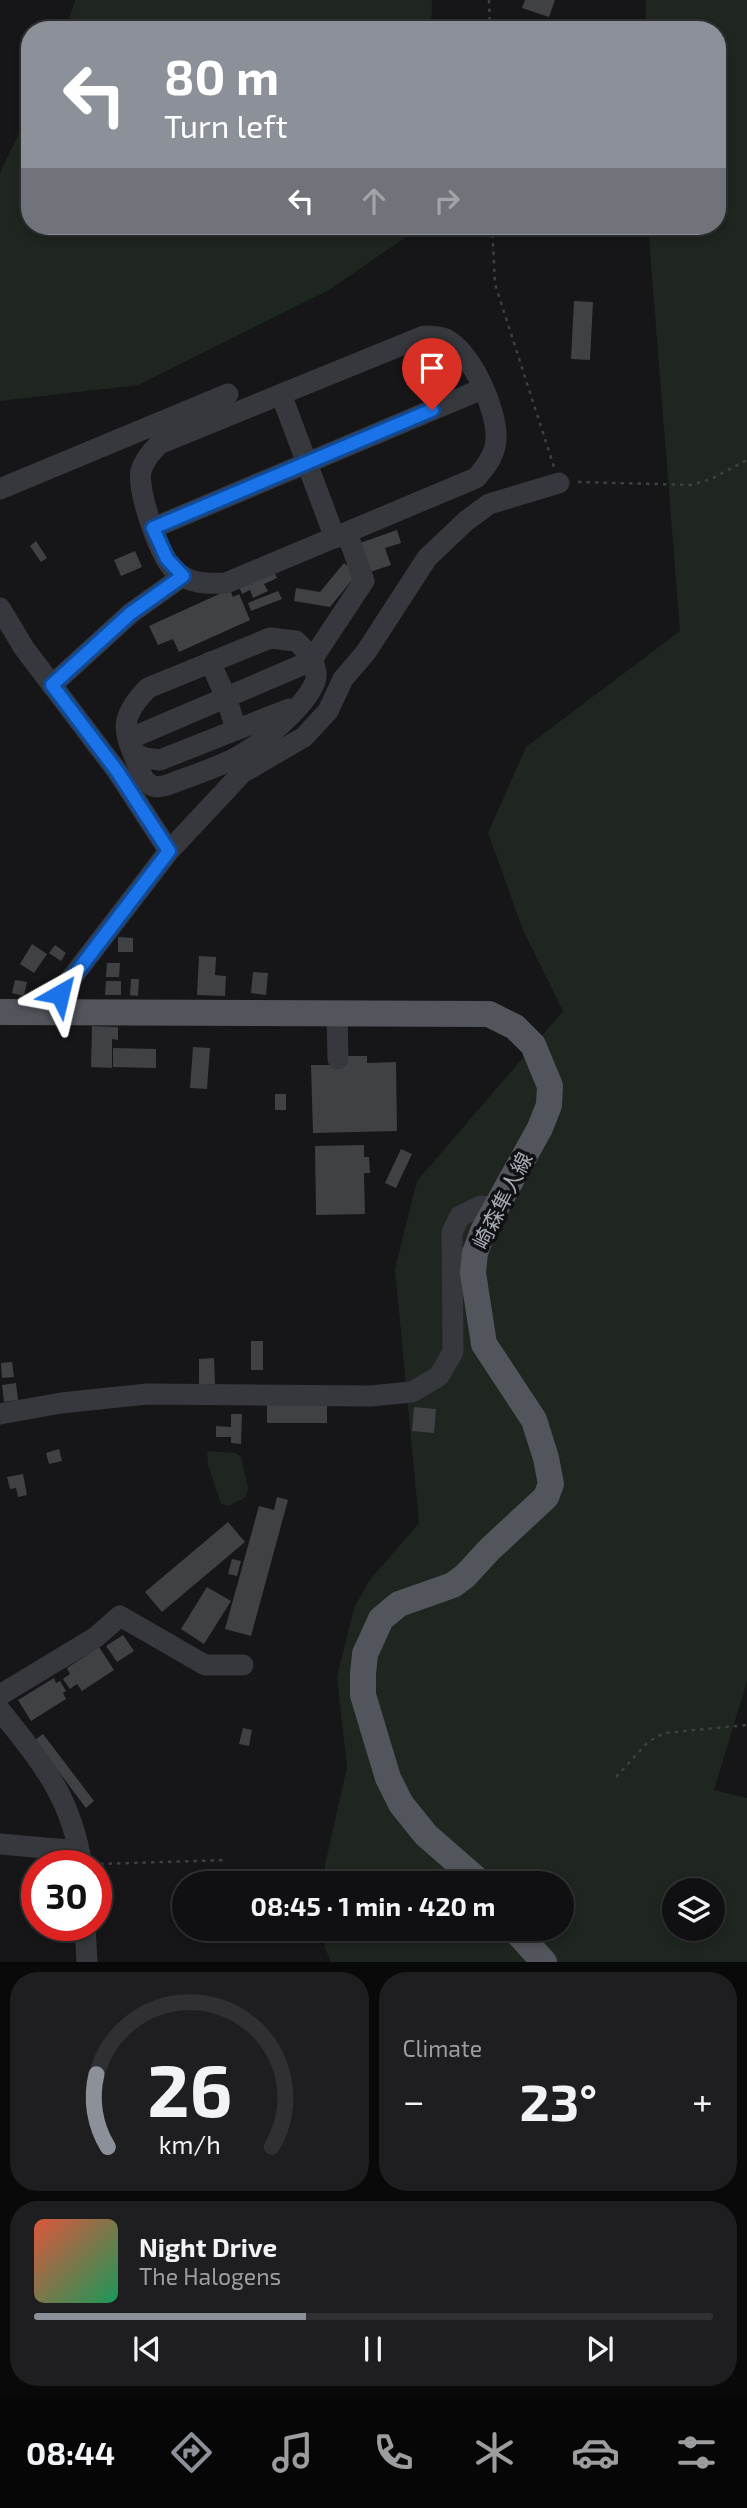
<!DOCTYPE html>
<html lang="en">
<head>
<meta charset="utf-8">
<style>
	body { margin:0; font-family:"Exo 2","Noto Sans JP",sans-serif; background:#1e1e20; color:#f1f3f6; height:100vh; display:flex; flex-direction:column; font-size:26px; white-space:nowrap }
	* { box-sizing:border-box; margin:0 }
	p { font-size:23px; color:#9c9d9f }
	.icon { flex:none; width:38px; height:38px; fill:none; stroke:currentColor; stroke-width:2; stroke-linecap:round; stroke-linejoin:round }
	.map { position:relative; height:1962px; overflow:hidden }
	.drawer { display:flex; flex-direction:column; gap:10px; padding:10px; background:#09090a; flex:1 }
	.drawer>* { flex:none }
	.guide { position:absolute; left:21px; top:21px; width:705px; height:214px; border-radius:28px; box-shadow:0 4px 10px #0003,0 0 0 2px #303032; background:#8c9099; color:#fff; overflow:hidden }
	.fabs { position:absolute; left:662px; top:1878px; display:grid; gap:14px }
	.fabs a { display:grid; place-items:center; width:63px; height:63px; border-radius:50%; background:#101012; box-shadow:0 4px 10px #0003,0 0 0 2px #303032; font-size:35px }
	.speed { position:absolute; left:21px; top:1850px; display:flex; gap:14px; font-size:35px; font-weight:700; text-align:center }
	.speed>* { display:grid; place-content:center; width:91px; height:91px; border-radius:50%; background:#101012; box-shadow:0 4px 10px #0003,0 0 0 2px #303032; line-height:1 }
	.speed .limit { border:10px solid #d22; background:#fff; color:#111 }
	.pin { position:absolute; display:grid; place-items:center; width:60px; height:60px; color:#fff; margin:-72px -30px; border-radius:50% 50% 50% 0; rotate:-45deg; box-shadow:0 0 7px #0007 }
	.pin .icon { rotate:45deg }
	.me { position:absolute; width:77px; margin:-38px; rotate:37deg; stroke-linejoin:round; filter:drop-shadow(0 0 5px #0008) }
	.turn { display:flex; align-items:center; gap:24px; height:147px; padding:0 28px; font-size:32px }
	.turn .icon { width:91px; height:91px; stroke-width:2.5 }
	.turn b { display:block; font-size:49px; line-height:60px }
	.lanes { display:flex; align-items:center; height:66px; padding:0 28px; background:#0003; justify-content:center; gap:35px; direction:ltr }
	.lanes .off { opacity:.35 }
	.big { font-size:52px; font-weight:700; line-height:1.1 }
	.drawer .tile { flex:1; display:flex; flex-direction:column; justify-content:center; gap:10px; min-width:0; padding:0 24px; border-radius:28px; background:#1e1e20 }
	.drawer .dial { align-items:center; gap:0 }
	.dial svg { height:182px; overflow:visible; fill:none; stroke:#303032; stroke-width:7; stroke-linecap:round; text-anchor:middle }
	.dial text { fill:#f1f3f6; stroke:none }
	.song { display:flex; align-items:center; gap:21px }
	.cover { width:84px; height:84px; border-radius:10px; background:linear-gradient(135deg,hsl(10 70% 55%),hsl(150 70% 35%)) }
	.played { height:7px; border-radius:4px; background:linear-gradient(90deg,#8c9099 40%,#303032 40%) }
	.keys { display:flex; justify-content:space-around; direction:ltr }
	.heat { display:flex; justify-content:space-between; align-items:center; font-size:38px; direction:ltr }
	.drawer .tiles { flex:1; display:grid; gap:10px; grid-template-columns:1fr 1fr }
	.tile:last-child { grid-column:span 2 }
	.trip { position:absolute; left:172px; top:1871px; width:402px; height:70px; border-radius:35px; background:#101012; box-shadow:0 4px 10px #0003,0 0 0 2px #303032; font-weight:700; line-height:70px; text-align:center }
	.tab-bar { display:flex; height:112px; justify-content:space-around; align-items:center; background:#060607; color:#9c9d9f }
	.tab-bar .icon { width:49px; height:49px }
	.tab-bar .on { color:#8c9099 }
	.tab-bar b { font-size:32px; color:#f1f3f6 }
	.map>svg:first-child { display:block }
</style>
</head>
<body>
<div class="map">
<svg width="747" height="1962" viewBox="0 0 747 1962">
	<rect width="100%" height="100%" fill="#161618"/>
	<g fill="#1e261f" fill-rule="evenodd">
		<polygon points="75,0 432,0 431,30 66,30"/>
		<path d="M646 0H747V1681L714 1790 747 1798V1962H331L325 1948V1929L562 1928V1883H325V1865L347 1767 337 1677 354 1608 369 1581 419 1523 395 1269 417 1181 563 1011 523 930 488 833 526 747 680 631 648 226H718V30H646ZM674 1890H712V1928H674Z"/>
		<polygon points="30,110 30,226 422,226 329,290 138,385 0,401 0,173"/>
		<polygon points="207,1451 235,1453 241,1457 248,1488 246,1497 228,1506 221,1504 208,1465"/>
	</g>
	<g fill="#404145">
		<polygon points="525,0 555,0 549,17 522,8"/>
		<polygon points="548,226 609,226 607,236"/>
		<polygon points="574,301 593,302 590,360 571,359"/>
		<polygon points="397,530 401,543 385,548 391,565 370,572 360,543"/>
		<polygon points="36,541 47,558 41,562 30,546"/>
		<polygon points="135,551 142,567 121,576 114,560"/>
		<polygon points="344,563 357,574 330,607 294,601 296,588 320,592"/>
		<polygon points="274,572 277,578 264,584 268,591 253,598 250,590 242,594 239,587"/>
		<polygon points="230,589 233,597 239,594 250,620 179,652 173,639 158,645 149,626"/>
		<polygon points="278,591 282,599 251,611 248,603"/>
		<polygon points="118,937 133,938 133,952 118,952"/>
		<polygon points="32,944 47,954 34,973 20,964"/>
		<polygon points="55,945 66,953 61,961 49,953"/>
		<polygon points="199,956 216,957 215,975 226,976 225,996 197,995"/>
		<polygon points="107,963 120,963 119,977 106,977"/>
		<polygon points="253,972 268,973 266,995 251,993"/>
		<polygon points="131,979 139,979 138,996 130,995"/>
		<polygon points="15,980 27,982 24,996 12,993"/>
		<polygon points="106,981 121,981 121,995 105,995"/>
		<polygon points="92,1026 118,1027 118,1040 112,1039 112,1068 91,1067"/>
		<polygon points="193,1047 210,1048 207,1089 190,1088"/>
		<polygon points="113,1048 156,1049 156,1068 113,1067"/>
		<polygon points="346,1056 367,1056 367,1063 396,1062 397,1131 313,1133 311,1065 346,1065"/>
		<rect x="275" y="1094" width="11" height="16"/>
		<polygon points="364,1145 364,1157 369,1157 370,1173 364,1173 365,1214 316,1215 315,1146"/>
		<polygon points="401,1149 412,1154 396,1188 385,1183"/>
		<rect x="251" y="1341" width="12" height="29"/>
		<polygon points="214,1358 215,1384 199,1384 199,1359"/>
		<polygon points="12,1362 14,1377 2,1378 1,1363"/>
		<polygon points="16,1383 18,1400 4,1402 2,1385"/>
		<polygon points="327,1401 327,1423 267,1423 267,1402"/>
		<polygon points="414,1407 436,1409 434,1433 412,1431"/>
		<polygon points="231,1414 242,1414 241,1444 231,1443 231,1437 216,1437 216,1426 231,1427"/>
		<polygon points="59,1449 62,1461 49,1464 46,1453"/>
		<polygon points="23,1474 27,1495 18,1497 16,1488 10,1489 7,1477"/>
		<polygon points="277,1497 288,1500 251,1636 225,1629 259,1506 274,1510"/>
		<polygon points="228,1522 245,1542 162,1612 145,1592"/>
		<polygon points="232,1559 241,1561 237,1576 228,1574"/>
		<polygon points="207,1587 231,1601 204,1644 181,1629"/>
		<polygon points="123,1635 134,1651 117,1662 106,1646"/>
		<polygon points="99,1647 114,1670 82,1691 77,1684 70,1689 63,1679 70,1674 67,1668"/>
		<polygon points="54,1678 56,1683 60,1681 66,1691 63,1693 66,1699 31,1721 18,1700"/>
		<polygon points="243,1728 252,1730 249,1746 239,1744"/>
		<polygon points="43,1734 94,1801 86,1808 35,1740"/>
	</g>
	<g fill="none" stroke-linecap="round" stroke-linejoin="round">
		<g stroke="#3d3f44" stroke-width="2.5" stroke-dasharray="3.5 5" stroke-linecap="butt">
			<polyline points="489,0 490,30"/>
			<polyline points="492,226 495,284 554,467"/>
			<polyline points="578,482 691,485 711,479 747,460"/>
			<polyline points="616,1777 648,1742 664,1733 747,1725"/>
			<polyline points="100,1864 226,1860"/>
		</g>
		<g stroke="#37383d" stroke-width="21">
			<path d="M424 336C432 336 439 336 446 339 472 353 498 411 496 440 495 455 486 467 476 478L226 583C207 584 188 584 174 570 159 555 137 491 141 471 144 460 151 452 159 444Z"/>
			<polyline points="281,394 335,538"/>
			<polyline points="0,489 228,394"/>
			<polyline points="153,528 482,389"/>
			<polyline points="0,608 24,648 117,771 169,851"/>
			<path d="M270 638 296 641C305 649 315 661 316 673 320 694 267 738 250 749 227 765 196 774 170 784 158 788 152 789 143 778 128 737 112 724 148 688Z"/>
			<polyline points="210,662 226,697 236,729"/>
			<polyline points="52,685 131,613 183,576"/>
			<polyline points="129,739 311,661 364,581 347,533"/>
			<polyline points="134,753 145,758 160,760 289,709"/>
			<polyline points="44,1014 169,851 242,773 304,737 328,711 343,679 366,652 427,558 466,521 489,504 559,483"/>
			<polyline points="337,1016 338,1059"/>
			<polyline points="0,1414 61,1403 147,1394 370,1396 412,1392 439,1376 453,1352 452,1232 460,1216 481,1206 498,1208"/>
			<polyline points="0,1695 96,1637 120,1616 205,1665 243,1665"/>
			<path d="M0 1710C42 1763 71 1796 82 1866"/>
			<polyline points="0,1844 79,1851"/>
			<polyline points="85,1925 87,1962"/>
		</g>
		<g stroke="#53555c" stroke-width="26">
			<polyline points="0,1012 489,1014 515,1027 533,1045 550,1086 549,1105 540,1128 483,1231 475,1253 473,1273 484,1344 534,1420 546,1458 551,1484 546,1497 490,1549 465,1576 453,1585 399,1604 381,1619 365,1654 363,1674 363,1695 388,1778 401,1804 426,1835 481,1883"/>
			<polyline points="513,1928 544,1962"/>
		</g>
	</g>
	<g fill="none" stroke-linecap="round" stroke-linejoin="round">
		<g stroke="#114b97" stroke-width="18">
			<polyline id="route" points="60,994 169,851 117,771 52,685 131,613 183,576 167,559 153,528 432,410"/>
		</g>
		<use href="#route" stroke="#1a73e8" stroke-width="12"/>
	</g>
	<g text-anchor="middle" stroke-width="7" stroke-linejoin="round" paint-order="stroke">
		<g font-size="21" fill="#a8adb8" stroke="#111113">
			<text transform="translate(503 1201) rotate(-63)" y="7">崎森隼人線</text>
		</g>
	</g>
</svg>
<div class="fabs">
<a><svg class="icon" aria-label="layers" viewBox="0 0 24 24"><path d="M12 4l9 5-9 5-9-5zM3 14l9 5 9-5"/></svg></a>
</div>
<div class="speed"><div class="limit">30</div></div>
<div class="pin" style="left:432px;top:410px;background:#d93025"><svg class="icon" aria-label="arrive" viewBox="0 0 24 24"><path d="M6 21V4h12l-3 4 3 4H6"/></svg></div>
<svg class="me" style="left:60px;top:994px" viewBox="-20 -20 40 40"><path d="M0-17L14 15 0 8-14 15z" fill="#1a73e8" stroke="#fff" stroke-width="4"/></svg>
<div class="trip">08:45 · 1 min · 420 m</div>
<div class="guide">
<div class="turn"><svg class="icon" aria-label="left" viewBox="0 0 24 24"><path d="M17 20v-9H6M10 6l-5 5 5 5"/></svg><div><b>80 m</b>Turn left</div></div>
<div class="lanes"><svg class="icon" aria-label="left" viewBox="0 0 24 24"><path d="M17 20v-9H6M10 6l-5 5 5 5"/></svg><svg class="icon off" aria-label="ahead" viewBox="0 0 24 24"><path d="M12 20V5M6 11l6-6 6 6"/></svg><svg class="icon off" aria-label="right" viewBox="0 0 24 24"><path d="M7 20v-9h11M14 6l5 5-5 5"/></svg></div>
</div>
</div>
<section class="drawer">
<div class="tiles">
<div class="tile dial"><svg viewBox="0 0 100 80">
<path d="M14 69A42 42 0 1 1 86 69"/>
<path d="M14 69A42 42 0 0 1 9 37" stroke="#8c9099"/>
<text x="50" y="56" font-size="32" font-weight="700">26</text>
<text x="50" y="72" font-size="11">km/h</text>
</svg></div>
<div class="tile"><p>Climate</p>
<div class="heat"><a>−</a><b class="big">23°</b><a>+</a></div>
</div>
<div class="tile">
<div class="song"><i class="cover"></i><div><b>Night Drive</b><p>The Halogens</p></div></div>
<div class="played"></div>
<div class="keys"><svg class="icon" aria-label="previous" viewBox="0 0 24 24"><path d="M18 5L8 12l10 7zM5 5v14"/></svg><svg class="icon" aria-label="pause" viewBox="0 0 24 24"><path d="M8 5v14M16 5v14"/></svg><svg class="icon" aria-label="next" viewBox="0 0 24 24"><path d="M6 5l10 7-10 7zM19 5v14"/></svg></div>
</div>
</div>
</section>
<nav class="tab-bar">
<b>08:44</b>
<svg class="icon on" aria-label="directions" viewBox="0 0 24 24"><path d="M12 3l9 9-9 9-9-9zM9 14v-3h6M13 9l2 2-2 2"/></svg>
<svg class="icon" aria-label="music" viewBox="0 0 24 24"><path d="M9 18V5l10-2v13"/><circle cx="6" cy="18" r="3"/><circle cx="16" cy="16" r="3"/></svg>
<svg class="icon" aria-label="phone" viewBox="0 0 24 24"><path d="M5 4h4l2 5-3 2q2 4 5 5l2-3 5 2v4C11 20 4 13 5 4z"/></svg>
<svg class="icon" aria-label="climate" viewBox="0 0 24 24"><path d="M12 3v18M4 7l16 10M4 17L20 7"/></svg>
<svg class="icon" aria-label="car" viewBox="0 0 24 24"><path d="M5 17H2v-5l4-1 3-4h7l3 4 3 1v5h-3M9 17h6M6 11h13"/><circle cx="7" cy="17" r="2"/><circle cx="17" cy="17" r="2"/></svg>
<svg class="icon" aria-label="filters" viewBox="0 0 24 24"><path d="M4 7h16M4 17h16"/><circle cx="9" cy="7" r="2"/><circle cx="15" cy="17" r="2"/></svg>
</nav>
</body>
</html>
